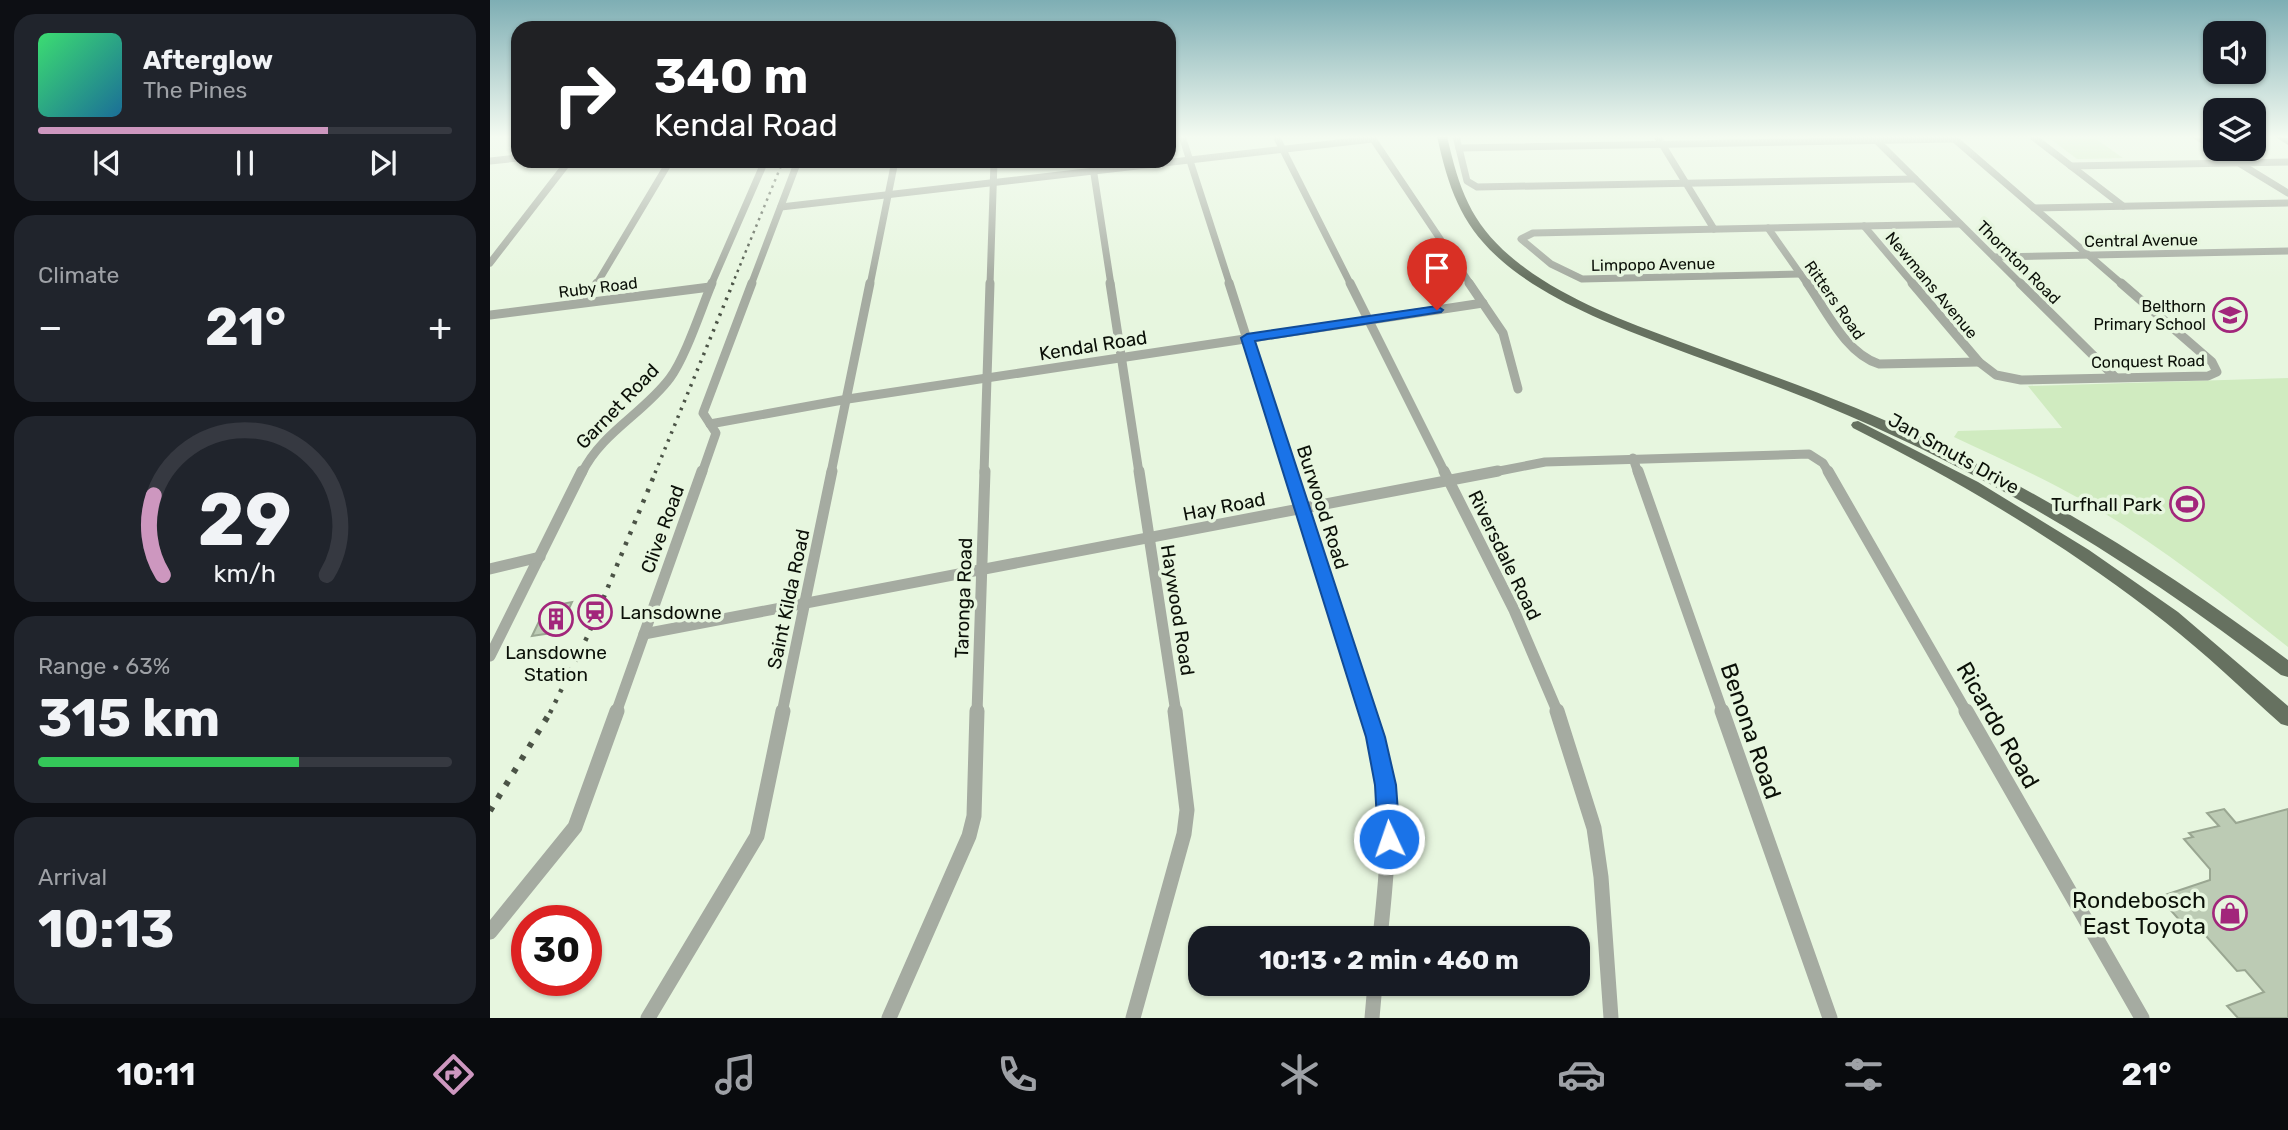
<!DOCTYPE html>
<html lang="en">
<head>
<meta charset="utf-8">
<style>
	body { margin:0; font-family:Rubik,sans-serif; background:#20242c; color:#f1f3f6; height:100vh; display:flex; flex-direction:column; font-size:26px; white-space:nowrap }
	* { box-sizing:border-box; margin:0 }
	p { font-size:23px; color:#9ea1a6 }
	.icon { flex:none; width:38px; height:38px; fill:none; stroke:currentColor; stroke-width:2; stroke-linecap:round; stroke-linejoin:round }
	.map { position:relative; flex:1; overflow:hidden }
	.details { display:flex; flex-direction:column; gap:14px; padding:14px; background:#0d0f14; width:490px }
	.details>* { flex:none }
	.banner { position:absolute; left:21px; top:21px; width:665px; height:147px; border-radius:21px; box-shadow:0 2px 5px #0004; background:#202124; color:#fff; overflow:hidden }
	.tools { position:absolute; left:1713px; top:21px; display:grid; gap:14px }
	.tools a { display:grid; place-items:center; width:63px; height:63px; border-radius:14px; background:#171b24; box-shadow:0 2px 5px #0004; font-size:35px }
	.speed { position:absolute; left:21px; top:905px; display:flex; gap:14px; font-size:35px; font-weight:700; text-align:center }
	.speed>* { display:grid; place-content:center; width:91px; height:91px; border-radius:50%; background:#171b24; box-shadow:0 2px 5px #0004; line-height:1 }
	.speed .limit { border:10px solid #d22; background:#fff; color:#111 }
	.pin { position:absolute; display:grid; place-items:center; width:60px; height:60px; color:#fff; margin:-72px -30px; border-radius:50% 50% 50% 0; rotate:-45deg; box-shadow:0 0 7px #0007 }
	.pin .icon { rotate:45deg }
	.me { position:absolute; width:77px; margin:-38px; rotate:357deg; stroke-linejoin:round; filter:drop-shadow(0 0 5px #0008) }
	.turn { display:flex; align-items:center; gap:24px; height:147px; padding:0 28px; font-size:32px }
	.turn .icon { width:91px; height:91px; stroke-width:2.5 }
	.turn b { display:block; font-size:49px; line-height:60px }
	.big { font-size:52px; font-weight:700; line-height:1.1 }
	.details .tile { flex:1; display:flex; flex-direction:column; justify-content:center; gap:10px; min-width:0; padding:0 24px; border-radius:21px; background:#20242c }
	.details .dial { align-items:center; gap:0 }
	.dial svg { height:182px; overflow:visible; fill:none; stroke:#363941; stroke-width:7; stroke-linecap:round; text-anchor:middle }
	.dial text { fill:#f1f3f6; stroke:none }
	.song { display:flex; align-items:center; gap:21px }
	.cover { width:84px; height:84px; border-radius:10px; background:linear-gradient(135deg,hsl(140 70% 55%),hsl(200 70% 35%)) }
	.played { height:7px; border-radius:4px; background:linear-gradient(90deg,#cd97bf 70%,#363941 70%) }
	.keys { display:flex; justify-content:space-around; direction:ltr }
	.heat { display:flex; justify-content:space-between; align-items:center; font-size:38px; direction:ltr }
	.charge { height:10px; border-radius:5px; background:linear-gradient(90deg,#34c759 63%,#363941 0) }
	.trip { position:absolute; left:698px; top:926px; width:402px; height:70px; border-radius:21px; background:#171b24; box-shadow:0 2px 5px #0004; font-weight:700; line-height:70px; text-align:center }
	.tab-bar { display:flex; height:112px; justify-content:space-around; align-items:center; background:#090b0e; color:#9ea1a6 }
	.tab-bar .icon { width:49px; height:49px }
	.tab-bar .selected { color:#cd97bf }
	.tab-bar b { font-size:32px; color:#f1f3f6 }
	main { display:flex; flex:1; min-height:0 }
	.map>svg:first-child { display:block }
</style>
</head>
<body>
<main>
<section class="details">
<div class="tile">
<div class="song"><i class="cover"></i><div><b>Afterglow</b><p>The Pines</p></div></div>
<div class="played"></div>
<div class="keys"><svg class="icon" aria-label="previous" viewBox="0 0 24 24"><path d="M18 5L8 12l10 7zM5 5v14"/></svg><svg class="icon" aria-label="pause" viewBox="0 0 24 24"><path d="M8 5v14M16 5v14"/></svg><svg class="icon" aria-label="next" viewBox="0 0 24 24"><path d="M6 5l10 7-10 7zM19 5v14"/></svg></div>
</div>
<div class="tile"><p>Climate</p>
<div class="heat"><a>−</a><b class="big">21°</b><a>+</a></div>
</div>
<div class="tile dial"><svg viewBox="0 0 100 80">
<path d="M14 69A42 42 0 1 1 86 69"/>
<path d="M14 69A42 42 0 0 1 10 34" stroke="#cd97bf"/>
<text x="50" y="56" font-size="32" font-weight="700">29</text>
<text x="50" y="72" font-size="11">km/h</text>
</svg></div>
<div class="tile"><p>Range · 63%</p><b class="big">315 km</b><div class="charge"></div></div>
<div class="tile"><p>Arrival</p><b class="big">10:13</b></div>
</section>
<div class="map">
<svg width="1798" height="1018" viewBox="0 0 1798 1018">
	<rect width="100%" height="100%" fill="#e7f6df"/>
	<g fill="#d0ebc0">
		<polygon points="1606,139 1633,158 1587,159 1562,140"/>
		<path d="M1798 378V647C1726 590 1652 531 1570 488 1536 470 1500 454 1464 437L1468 431 1572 428 1538 386Z"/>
	</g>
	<g fill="#bccbb4" stroke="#9aa792" stroke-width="2">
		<polygon points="82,602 68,632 42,636 56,607"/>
		<polygon points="1734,809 1746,823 1798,809 1798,1018 1748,1018 1737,1006 1774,992 1755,970 1747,971 1709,928 1700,932 1669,897 1720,880 1720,869 1694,839 1703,837 1699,833 1729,826 1717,813"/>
	</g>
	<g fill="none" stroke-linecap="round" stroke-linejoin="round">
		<g stroke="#a5aba1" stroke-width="7">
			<polyline points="692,136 740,285"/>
			<polyline points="786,136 861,285"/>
			<polyline points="881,136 981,285"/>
			<polyline points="966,136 977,181 987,187 1425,179"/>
			<polyline points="1167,136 1224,229"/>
			<polyline points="1461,136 1633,285"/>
			<polyline points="1542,136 1633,206"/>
			<polyline points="1706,136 1726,148"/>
			<polyline points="1384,138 1532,285"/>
			<polyline points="969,148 1464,139"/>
			<polyline points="1726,149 1798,193"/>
			<polyline points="0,161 28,158"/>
			<polyline points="602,161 621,285"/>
			<polyline points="1581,166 1798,162"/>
			<polyline points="291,207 883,139"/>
			<polyline points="1544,208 1798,203"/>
			<polyline points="1374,226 1424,285"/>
			<polyline points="1278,228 1318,285"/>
			<polyline points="1504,257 1798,251"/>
			<polyline points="0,263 79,161"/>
			<polyline points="1310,274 1092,279 1061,264 1031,239 1043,233 1470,224"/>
			<polyline points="106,285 180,161"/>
			<polyline points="221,285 275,161"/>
			<polyline points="261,285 308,161"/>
			<polyline points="380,285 405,161"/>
			<polyline points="500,285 504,161"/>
		</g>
		<g stroke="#a5aba1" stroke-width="9">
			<polyline points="620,283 649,473"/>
			<polyline points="739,283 800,473"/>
			<polyline points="860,283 955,473"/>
			<polyline points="979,283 1013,333 1028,389"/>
			<path d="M1317 283C1336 310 1356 354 1389 364L1489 362"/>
			<polyline points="1422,283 1489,362 1506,375 1531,380 1718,376 1727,372 1722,362 1631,283"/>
			<polyline points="1530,283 1625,377"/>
			<polyline points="96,302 107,283"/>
			<polyline points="0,315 220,287"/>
			<polyline points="220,424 358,399 993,303"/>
			<polyline points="1143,458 1148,473"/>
			<path d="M92 473C111 433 154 413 180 378 196 356 211 309 222 283"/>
			<polyline points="212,473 226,433 213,413 262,283"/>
			<polyline points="341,473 380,283"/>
			<polyline points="494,473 500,283"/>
			<polyline points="999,473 1055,462 1319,454 1333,463 1339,473"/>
		</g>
		<g stroke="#a5aba1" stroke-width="11">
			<polyline points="649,471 686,713"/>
			<polyline points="799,471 876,713"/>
			<polyline points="954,471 1024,610 1068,713"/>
			<polyline points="1148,471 1233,713"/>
			<polyline points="1338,471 1477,713"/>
			<polyline points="0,569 50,557"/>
			<polyline points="154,634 1008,471"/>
			<polyline points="0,656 92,471"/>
			<polyline points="126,713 212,471"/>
			<polyline points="292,713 342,471"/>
			<polyline points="487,713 495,471"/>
		</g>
		<g stroke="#a5aba1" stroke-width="15">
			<path d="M876 711C881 728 889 746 892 763 903 820 896 881 890 938"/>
			<polyline points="1067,711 1104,828 1111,877 1121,1018"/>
			<polyline points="1232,711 1340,1018"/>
			<polyline points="1476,711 1652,1018"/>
			<polyline points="0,932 85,827 127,711"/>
			<polyline points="158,1018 267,836 293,711"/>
			<polyline points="399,1018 479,836 484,816 487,711"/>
			<polyline points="643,1018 694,834 697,810 685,711"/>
			<polyline points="882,1018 885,984"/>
		</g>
		<polygon fill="#80897b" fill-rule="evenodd" points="1784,136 1798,138 1798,145"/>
		<g fill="#667160" fill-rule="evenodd">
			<path d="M947 136H957C970 194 983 228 1031 265 1077 300 1134 321 1188 341 1247 363 1307 384 1366 408 1521 472 1664 560 1798 660V677L1791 675C1657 572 1514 482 1357 415 1297 389 1236 368 1175 345 1123 325 1068 304 1023 270 974 232 960 195 947 136Z"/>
			<path d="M1368 421 1488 482 1599 550 1688 612 1798 706V726L1791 724C1753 690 1716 654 1675 622 1578 546 1473 483 1363 428L1361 425 1363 422Z"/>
		</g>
		<polyline stroke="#4b5346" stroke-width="2.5" stroke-dasharray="2.5 4.5" stroke-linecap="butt" points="242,285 293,161"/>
		<polyline stroke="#4b5346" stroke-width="3.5" stroke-dasharray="2.5 6" stroke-linecap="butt" points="165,473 243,283"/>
		<polyline stroke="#4b5346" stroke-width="4.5" stroke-dasharray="3.5 8" stroke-linecap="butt" points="60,713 99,633 166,471"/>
		<polyline stroke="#4b5346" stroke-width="6" stroke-dasharray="5 10" stroke-linecap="butt" points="0,811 61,711"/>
	</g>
	<linearGradient id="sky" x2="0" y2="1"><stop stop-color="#7eaeb4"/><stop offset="0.49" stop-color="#f4fbf1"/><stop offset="1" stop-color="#f4fbf1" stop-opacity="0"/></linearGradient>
	<rect width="1798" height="279" fill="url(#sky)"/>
	<polygon fill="#1a73e8" stroke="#114b97" stroke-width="2" points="947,306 953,310 951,312 765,341 895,737 906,785 910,839 907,846 899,849 892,846 888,839 885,785 876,737 751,338 757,334"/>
	<defs>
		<g id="school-ring" transform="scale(1.75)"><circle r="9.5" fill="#e7f6df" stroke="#a2267b" stroke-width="1.5"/><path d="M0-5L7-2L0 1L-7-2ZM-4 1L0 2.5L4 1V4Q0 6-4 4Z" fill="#a2267b"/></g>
		<g id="stadium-ring" transform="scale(1.75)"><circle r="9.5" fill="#e7f6df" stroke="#a2267b" stroke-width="1.5"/><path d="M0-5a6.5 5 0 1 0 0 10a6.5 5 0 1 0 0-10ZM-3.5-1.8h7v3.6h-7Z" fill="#a2267b"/></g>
		<g id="station-ring" transform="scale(1.75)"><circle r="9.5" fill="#e7f6df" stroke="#a2267b" stroke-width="1.5"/><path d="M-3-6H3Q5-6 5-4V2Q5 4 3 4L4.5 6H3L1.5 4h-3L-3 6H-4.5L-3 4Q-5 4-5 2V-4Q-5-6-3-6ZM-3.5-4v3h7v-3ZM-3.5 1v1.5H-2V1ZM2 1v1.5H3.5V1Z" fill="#a2267b"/></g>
		<g id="building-ring" transform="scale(1.75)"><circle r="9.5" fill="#e7f6df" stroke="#a2267b" stroke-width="1.5"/><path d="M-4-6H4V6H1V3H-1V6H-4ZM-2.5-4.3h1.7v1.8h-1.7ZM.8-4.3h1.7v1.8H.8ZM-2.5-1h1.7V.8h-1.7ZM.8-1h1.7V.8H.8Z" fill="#a2267b"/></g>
		<g id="shop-ring" transform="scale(1.75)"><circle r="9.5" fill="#e7f6df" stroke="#a2267b" stroke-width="1.5"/><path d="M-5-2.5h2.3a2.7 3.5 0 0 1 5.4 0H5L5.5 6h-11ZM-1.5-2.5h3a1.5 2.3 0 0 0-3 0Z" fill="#a2267b"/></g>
	</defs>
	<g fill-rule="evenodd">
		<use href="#school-ring" x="1740" y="315"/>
		<use href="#stadium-ring" x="1697" y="504"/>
		<use href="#station-ring" x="105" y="612"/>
		<use href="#building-ring" x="66" y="619"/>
		<use href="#shop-ring" x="1740" y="913"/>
	</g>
	<g text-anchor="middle" stroke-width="7" stroke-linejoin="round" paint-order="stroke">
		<g font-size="16" fill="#0b1008" stroke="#e7f6df">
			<text transform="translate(1651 240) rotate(-1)" y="6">Central Avenue</text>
			<text transform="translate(1529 262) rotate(45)" y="6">Thornton Road</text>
			<text transform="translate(1163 264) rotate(-1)" y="6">Limpopo Avenue</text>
			<text transform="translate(1442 285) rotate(50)" y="6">Newmans Avenue</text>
			<text transform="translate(108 287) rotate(-7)" y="6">Ruby Road</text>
			<text transform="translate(1345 300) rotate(55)" y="6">Ritters Road</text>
			<text transform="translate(1658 361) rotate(-1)" y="6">Conquest Road</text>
		</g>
		<g font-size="16" fill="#0b1008" stroke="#e7f6df" text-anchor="end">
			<text x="1716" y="312">Belthorn<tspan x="1716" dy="18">Primary School</tspan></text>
		</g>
		<g font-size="19" fill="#0b1008" stroke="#e7f6df">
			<text transform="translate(603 345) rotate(-9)" y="7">Kendal Road</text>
			<text transform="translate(127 406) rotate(-46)" y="7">Garnet Road</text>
			<text transform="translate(1464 453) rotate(29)" y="7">Jan Smuts Drive</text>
			<text transform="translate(734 506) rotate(-11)" y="7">Hay Road</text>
			<text transform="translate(833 507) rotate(72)" y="7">Burwood Road</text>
			<text transform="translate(172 529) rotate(-70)" y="7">Clive Road</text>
			<text transform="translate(1015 555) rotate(64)" y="7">Riversdale Road</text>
			<text transform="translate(473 598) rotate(-88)" y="7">Taronga Road</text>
			<text transform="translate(298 599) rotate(-78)" y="7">Saint Kilda Road</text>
			<text transform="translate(688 610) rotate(81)" y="7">Haywood Road</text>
		</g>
		<g font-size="19" fill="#0b1008" stroke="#e7f6df" text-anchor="end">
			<text x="1672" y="511">Turfhall Park</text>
			<text x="130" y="619" text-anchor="start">Lansdowne</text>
			<text x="66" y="659" text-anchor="middle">Lansdowne<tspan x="66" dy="22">Station</tspan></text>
		</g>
		<g font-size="23" fill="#0b1008" stroke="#e7f6df">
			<text transform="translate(1508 725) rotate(60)" y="8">Ricardo Road</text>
			<text transform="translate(1261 731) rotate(71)" y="8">Benona Road</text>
		</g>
		<g font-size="23" fill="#0b1008" stroke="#e7f6df" text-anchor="end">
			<text x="1716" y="908">Rondebosch<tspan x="1716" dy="26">East Toyota</tspan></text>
		</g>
	</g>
</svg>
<div class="tools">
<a><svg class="icon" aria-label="sound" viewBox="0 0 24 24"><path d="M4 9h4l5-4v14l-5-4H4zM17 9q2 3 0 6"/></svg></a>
<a><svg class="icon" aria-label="layers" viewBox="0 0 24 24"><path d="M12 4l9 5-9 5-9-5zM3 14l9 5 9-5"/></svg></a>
</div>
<div class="speed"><div class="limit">30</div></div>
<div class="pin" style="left:947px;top:310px;background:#d93025"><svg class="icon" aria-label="arrive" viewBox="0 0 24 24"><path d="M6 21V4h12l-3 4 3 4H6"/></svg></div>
<svg class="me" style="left:899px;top:839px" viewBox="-20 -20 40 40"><circle r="17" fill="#1a73e8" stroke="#fff" stroke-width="3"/><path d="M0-11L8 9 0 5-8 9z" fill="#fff"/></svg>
<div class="trip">10:13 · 2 min · 460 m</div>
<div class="banner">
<div class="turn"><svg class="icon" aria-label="right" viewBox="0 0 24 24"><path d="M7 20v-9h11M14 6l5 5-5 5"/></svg><div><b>340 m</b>Kendal Road</div></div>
</div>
</div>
</main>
<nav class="tab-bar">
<b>10:11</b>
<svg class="icon selected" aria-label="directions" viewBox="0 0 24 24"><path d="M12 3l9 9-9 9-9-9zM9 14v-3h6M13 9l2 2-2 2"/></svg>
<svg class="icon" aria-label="music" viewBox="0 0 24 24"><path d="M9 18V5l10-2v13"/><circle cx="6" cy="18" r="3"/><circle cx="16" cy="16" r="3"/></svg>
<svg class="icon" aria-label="phone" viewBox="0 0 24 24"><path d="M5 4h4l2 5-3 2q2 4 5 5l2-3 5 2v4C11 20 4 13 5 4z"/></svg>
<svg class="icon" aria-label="climate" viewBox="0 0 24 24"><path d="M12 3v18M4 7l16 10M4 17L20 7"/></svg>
<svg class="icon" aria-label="car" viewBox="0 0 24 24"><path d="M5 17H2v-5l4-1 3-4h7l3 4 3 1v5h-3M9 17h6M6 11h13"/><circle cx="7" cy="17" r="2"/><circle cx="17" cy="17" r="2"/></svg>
<svg class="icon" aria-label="filters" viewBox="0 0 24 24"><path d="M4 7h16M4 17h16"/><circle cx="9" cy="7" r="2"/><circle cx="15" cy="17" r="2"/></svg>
<b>21°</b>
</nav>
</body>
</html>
